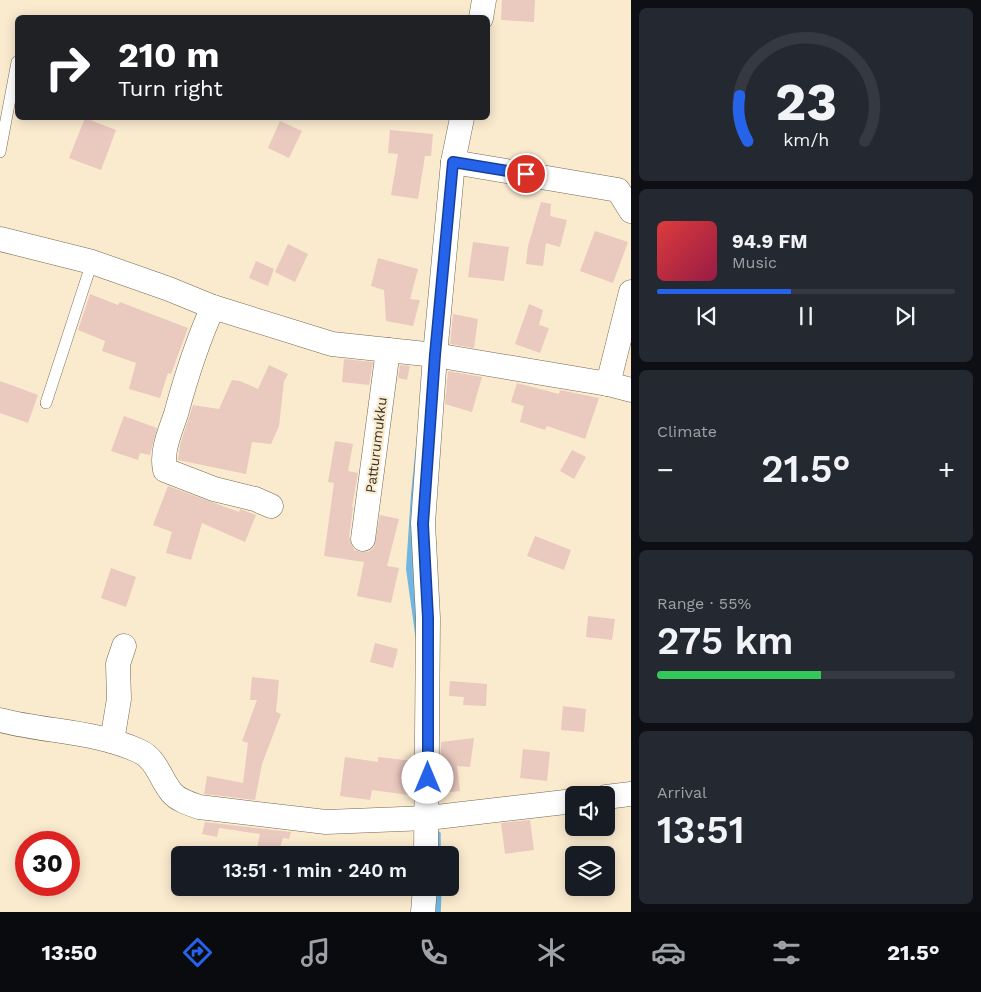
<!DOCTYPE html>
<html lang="en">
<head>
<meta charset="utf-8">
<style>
	body { margin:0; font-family:"Work Sans",sans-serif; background:#242831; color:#f1f3f6; height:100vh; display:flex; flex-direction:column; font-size:19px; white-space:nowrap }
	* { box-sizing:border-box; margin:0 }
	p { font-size:16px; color:#9ea1a6 }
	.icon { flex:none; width:28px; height:28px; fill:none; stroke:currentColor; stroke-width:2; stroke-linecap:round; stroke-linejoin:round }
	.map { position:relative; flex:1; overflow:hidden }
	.sheet { display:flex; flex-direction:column; gap:8px; padding:8px; background:#0d0f14; width:350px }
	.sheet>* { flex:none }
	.guide { position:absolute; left:15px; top:15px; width:475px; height:105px; border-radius:8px; box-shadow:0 2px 12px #0003; background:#202124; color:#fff; overflow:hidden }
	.tools { position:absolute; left:565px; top:786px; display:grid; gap:10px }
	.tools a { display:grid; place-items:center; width:50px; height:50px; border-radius:8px; background:#171b24; box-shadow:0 2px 12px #0003; font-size:25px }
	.speed { position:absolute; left:15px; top:831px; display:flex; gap:10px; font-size:25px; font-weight:700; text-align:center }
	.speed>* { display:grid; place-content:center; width:65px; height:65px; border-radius:50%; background:#171b24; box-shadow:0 2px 12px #0003; line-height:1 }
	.speed .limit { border:8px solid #d22; background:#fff; color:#111 }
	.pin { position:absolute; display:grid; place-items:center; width:42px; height:42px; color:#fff; margin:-21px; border:2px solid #fff; border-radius:50%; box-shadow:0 1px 5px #0007 }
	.me { position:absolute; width:55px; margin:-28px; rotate:0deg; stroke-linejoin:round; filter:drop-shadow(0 0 4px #0008) }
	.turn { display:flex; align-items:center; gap:18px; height:105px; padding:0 20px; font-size:22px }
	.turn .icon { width:65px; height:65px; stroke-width:2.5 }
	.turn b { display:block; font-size:35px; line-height:42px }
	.big { font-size:38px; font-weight:600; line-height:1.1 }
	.sheet .card { flex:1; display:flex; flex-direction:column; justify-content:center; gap:8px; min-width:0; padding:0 18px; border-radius:8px; background:#242831 }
	.sheet .dial { align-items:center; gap:0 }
	.dial svg { height:130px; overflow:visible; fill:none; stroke:#363941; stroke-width:7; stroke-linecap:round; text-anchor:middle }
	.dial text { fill:#f1f3f6; stroke:none }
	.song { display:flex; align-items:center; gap:15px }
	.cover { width:60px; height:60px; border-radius:8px; background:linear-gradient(135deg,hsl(0 70% 55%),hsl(340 70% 35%)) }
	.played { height:5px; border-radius:2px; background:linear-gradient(90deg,#2563eb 45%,#363941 45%) }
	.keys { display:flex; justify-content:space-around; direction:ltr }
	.heat { display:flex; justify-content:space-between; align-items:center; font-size:28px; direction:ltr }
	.charge { height:8px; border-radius:4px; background:linear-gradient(90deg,#34c759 55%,#363941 0) }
	.trip { position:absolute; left:171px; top:846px; width:288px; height:50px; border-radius:8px; background:#171b24; box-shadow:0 2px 12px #0003; font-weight:600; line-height:50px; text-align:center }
	.tab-bar { display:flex; height:80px; justify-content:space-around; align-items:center; background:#090b0e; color:#9ea1a6 }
	.tab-bar .icon { width:35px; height:35px }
	.tab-bar .active { color:#2563eb }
	.tab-bar b { font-size:22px; color:#f1f3f6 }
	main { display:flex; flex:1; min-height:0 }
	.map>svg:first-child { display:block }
</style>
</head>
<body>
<main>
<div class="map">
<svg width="631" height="912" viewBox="0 0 631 912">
	<rect width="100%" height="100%" fill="#faebcf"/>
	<polygon fill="#71b6e0" points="424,365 417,648 406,569 411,494"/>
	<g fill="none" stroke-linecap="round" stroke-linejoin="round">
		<g stroke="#71b6e0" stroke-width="5.5">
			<polyline points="438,834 438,855"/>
			<polyline points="438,912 439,888"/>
		</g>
	</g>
	<g fill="#eac9bf">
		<polygon points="502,0 535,0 534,22 501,20"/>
		<polygon points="85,118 116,130 101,170 69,158"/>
		<polygon points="280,121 302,131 289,158 268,148"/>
		<polygon points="390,130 433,134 431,156 425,156 418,199 391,195 398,154 388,153"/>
		<polygon points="541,202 551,204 550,216 567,220 560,247 546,243 543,266 526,264 528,246"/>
		<polygon points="595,231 628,242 613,283 580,271"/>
		<polygon points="473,242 509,247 504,281 468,277"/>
		<polygon points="288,244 308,254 295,282 275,272"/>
		<polygon points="378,258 418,269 410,299 420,300 413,326 386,321 384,290 371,286"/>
		<polygon points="256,261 274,269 268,286 249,278"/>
		<polygon points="90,294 118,305 120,302 188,328 171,374 168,373 160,398 129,389 136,363 102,351 105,341 78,330"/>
		<polygon points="529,304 543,310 539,325 549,328 540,353 515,344"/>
		<polygon points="453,314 478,319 474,348 450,344"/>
		<polygon points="344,359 373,362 369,385 342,382"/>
		<polygon points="269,365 288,374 284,381 279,426 271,444 252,442 246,474 178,460 180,445 193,405 219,409 232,380 240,381 258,389"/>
		<polygon points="400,365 410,366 407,380 398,378"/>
		<polygon points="448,371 482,377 472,412 445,404"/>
		<polygon points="0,381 38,395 28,423 0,413"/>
		<polygon points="517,383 559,394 560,390 599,398 585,439 547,426 545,430 520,422 524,406 511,402"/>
		<polygon points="124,416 157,428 150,455 140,453 138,460 111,451"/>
		<polygon points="335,441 353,444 348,471 358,473 352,507 353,508 349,537 354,550 361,552 368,552 374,547 380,515 399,519 387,566 399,568 391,603 357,596 364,562 324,556 334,483 328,482"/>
		<polygon points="572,450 586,457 574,479 560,471"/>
		<polygon points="168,486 239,512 240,509 256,515 245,542 202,523 191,560 166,553 172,532 153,525"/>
		<polygon points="535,536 571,550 564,570 527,556"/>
		<polygon points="111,568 136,577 126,607 101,598"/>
		<polygon points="588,616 615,619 612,640 586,637"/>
		<polygon points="375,643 398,649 393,668 370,662"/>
		<polygon points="252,677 279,680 276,712 281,714 262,764 255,800 204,794 207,776 243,783 248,743 242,741 257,700 250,700"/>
		<polygon points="450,681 487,684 486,706 463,705 464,697 449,696"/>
		<polygon points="563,706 586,709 584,732 561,730"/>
		<polygon points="474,738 470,767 457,766 460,791 440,793 441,742"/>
		<polygon points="523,749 550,752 547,781 520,778"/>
		<polygon points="345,757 378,762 378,757 413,761 409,795 372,790 370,800 340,796"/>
		<polygon points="530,820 534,850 505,854 501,823"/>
		<polygon points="205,822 291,832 289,839 283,838 278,854 257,848 260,834 219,828 217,837 202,834"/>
	</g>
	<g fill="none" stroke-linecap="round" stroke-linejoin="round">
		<g stroke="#75684f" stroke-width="12">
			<g id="service">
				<polyline points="0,152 17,62"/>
				<polyline points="46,403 92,262"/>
			</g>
		</g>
		<g stroke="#75684f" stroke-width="25">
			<g id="minor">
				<polyline points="481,18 484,0"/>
				<polyline points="453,162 618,190 631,211"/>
				<polyline points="0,239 92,262 169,289 213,307 332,344 435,355 608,384 631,390"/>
				<path d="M213 307C197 342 186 377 176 414 170 432 161 451 165 470L214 489 255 499 271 506"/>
				<polyline points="608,384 631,292"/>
				<polyline points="363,539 388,350"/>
				<path d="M0 720C46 732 96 731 139 751 157 759 160 779 172 793 178 800 190 804 199 807L326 822 428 818 574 801"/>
				<polyline points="112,741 119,699 118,664 124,646"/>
				<polyline points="606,797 631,794"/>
				<polyline points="426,855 428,618 423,523 435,355 453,162 462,118"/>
				<polyline points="423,912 425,888"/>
			</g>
		</g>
		<use href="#service" stroke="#fff" stroke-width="11"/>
		<use href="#minor" stroke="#fff" stroke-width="24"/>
	</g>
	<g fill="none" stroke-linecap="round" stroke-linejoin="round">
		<g stroke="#184099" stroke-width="12">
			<polyline id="route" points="428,778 428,618 423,524 435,355 453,162 526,174"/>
		</g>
		<use href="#route" stroke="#2563eb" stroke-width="9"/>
	</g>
	<g text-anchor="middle" stroke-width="4.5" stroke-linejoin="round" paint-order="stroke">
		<g font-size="14" fill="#3a342a" stroke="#faebcf">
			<text transform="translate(376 445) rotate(-83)" y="5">Patturumukku</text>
		</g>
	</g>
</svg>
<div class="tools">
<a><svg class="icon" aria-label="sound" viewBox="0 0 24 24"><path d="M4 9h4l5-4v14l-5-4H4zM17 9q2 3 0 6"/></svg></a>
<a><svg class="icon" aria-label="layers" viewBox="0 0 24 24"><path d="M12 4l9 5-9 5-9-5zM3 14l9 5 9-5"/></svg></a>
</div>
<div class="speed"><div class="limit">30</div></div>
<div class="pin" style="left:526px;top:174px;background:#d93025"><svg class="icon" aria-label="arrive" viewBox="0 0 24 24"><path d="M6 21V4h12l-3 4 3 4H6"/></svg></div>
<svg class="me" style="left:428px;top:778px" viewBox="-20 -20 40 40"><circle r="19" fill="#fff"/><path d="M0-13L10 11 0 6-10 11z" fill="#2563eb"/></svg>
<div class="trip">13:51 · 1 min · 240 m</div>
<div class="guide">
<div class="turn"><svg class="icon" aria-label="right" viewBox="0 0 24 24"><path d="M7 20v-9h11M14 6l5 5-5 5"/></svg><div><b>210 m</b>Turn right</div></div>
</div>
</div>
<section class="sheet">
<div class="card dial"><svg viewBox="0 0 100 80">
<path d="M14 69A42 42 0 1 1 86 69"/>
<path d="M14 69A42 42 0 0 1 9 41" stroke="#2563eb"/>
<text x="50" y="56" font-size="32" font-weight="700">23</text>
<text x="50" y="72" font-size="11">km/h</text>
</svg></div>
<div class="card">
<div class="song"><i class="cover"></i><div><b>94.9 FM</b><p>Music</p></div></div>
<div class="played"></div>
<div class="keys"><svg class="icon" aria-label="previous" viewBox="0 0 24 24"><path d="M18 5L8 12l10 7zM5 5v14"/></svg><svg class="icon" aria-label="pause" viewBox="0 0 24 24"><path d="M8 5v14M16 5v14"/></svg><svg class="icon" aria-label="next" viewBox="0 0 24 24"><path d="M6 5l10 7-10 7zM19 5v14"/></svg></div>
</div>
<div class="card"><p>Climate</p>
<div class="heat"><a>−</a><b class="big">21.5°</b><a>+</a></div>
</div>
<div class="card"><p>Range · 55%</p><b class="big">275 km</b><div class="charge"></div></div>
<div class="card"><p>Arrival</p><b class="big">13:51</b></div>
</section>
</main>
<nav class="tab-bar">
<b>13:50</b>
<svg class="icon active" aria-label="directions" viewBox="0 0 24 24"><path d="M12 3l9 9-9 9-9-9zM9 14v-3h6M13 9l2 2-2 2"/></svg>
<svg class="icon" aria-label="music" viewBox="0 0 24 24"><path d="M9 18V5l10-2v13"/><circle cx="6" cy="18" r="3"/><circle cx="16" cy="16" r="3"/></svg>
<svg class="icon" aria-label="phone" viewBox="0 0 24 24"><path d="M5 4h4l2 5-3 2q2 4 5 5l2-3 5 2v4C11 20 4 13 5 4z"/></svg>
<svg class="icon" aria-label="climate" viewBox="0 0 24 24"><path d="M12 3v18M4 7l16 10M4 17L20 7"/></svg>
<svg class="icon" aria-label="car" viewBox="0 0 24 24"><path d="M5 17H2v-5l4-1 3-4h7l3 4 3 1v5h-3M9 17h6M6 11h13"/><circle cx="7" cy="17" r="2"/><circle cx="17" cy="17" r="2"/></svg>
<svg class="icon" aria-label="filters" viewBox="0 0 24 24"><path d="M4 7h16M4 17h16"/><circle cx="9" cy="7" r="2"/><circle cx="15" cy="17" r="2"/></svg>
<b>21.5°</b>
</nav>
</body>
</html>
